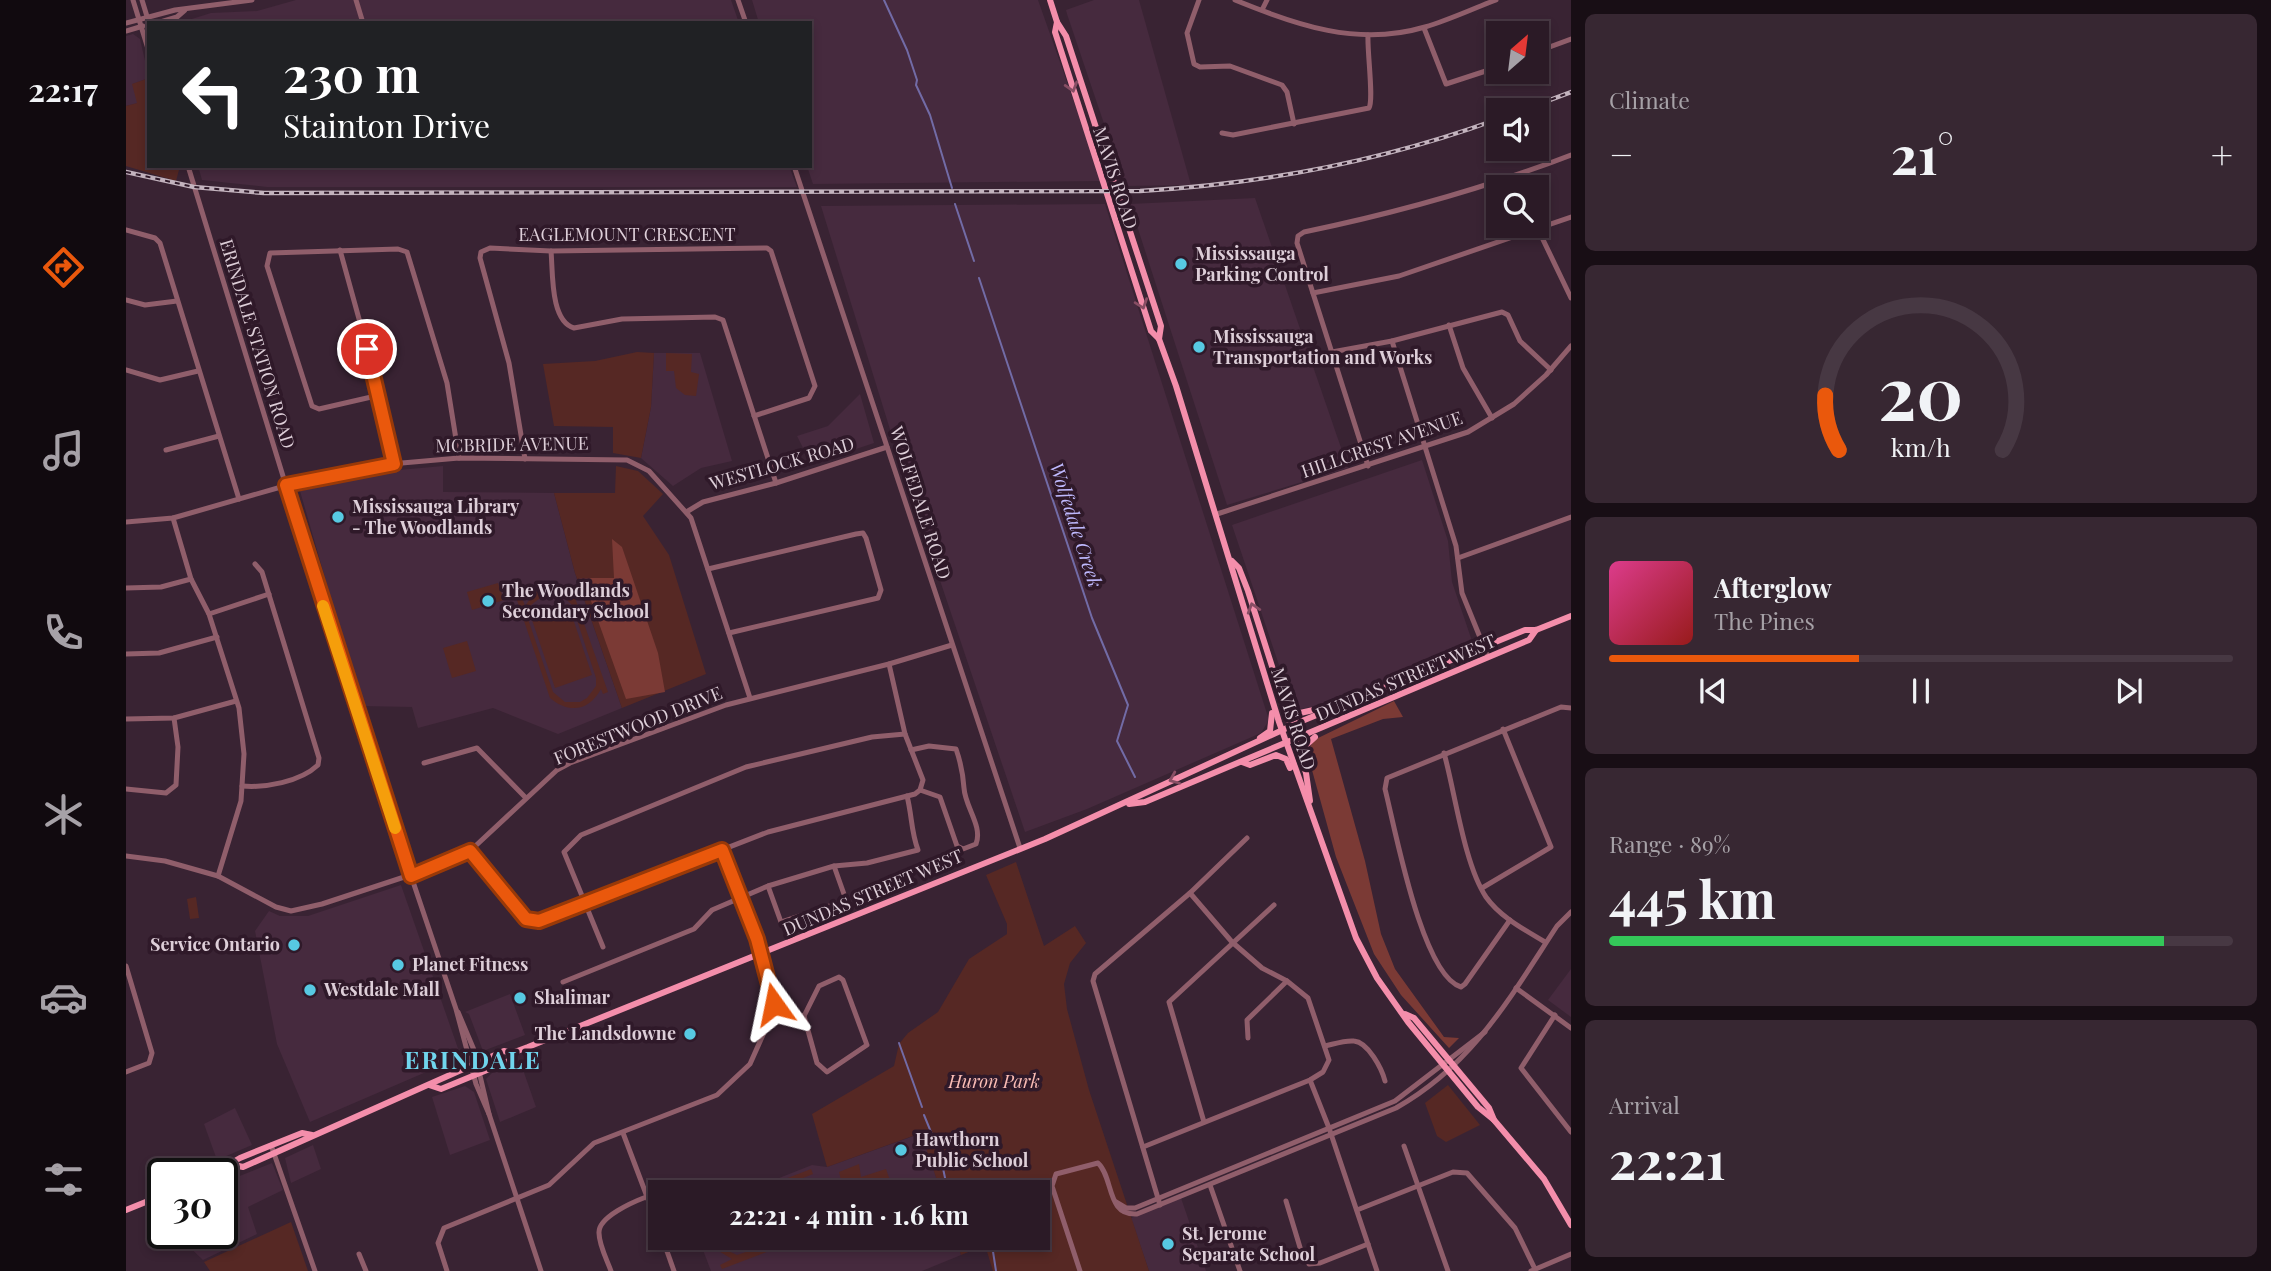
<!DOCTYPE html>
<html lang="en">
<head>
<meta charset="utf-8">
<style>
	body { margin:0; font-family:"Playfair Display",serif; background:#372732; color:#f1f3f6; height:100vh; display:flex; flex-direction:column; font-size:26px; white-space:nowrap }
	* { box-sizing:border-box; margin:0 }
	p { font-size:23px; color:#a6a1a7 }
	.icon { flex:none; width:38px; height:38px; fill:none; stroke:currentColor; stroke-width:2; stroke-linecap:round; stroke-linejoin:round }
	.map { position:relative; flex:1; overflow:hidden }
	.panel { display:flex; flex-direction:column; gap:14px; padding:14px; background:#180e15; width:700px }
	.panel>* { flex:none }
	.hud { position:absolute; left:21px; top:21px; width:665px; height:147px; border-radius:0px; box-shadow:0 4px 10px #0003,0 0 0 2px #473843; background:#202124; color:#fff; overflow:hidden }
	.needle { width:46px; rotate:28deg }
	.fabs { position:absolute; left:1360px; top:21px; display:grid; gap:14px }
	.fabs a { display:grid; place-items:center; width:63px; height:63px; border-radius:0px; background:#2b1a26; box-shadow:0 4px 10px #0003,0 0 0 2px #473843; font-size:35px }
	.speed { position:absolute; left:21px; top:1158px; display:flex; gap:14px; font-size:35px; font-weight:700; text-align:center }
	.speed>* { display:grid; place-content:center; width:91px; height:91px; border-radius:50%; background:#2b1a26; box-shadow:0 4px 10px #0003,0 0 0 2px #473843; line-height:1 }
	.speed .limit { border:4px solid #111; border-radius:10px; background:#fff; color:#111 }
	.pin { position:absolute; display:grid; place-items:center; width:60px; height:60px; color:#fff; margin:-30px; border:4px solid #fff; border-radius:50%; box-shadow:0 2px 7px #0007 }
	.me { position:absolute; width:77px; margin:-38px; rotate:348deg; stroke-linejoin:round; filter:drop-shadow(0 0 5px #0008) }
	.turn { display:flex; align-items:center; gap:24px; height:147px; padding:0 21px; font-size:32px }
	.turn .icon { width:91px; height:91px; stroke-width:2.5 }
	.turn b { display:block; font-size:49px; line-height:60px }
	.big { font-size:52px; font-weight:700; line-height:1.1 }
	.panel .card { flex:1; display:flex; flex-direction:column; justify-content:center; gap:10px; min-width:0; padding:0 24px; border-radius:10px; background:#372732 }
	.panel .dial { align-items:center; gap:0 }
	.dial svg { height:182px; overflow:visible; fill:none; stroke:#473843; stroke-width:7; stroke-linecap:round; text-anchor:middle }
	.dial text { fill:#f1f3f6; stroke:none }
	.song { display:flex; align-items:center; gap:21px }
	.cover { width:84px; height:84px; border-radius:10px; background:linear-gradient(135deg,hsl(330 70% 55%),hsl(0 70% 35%)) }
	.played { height:7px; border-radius:4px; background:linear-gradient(90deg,#ea580c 40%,#473843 40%) }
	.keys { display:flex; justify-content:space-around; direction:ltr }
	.heat { display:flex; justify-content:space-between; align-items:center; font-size:38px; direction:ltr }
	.charge { height:10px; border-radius:5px; background:linear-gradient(90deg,#34c759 89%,#473843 0) }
	.trip { position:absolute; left:522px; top:1180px; width:402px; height:70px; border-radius:0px; background:#2b1a26; box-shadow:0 4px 10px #0003,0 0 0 2px #473843; font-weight:700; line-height:70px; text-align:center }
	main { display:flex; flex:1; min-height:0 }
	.tabs { display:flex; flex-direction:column; width:126px; justify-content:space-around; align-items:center; background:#110a0f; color:#a6a1a7 }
	.tabs .icon { width:49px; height:49px }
	.tabs .current { color:#ea580c }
	.tabs b { font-size:32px; color:#f1f3f6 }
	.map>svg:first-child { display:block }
</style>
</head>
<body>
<main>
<nav class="tabs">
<b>22:17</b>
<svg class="icon current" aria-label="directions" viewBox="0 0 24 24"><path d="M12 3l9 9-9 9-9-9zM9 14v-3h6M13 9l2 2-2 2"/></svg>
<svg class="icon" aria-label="music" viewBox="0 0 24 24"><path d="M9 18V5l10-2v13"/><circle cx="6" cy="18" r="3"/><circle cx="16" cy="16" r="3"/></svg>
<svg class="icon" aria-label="phone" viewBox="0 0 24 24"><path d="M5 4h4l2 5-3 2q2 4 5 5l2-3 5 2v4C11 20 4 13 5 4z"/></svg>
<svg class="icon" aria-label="climate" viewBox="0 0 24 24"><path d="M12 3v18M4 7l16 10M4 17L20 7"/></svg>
<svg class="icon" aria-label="car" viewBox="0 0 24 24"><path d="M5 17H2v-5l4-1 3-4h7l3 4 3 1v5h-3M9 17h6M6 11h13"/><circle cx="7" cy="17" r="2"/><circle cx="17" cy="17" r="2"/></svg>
<svg class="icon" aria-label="filters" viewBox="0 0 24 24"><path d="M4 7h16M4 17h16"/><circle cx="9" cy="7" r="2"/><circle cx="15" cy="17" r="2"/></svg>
</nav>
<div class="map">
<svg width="1445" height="1271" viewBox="0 0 1445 1271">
	<rect width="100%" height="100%" fill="#392333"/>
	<g fill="#462a3e">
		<polygon points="170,0 605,0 613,23 53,23 85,13 131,11"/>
		<polygon points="626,0 912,0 976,181 687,184 681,166 684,166 684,23 633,23"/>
		<polygon points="968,0 1013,0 1065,185 999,186 941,14 940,10"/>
		<polygon points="7,34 14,39 23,78 7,84 12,103 0,106 0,36"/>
		<polygon points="72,166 663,166 671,187 141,187 76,180"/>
		<polygon points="1129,198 1222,468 1101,505 1004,204"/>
		<polygon points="979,204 1143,720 1135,733 961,809 899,832 775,465 695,206"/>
		<polygon points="528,353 574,353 606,461 575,468 547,486 515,458 525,407"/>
		<polygon points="734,394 748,443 685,464 671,436 702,426"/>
		<polygon points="1296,460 1322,541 1326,582 1346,641 1271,674 1191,706 1174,709 1164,698 1106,525"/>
		<polygon points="317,466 317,492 428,493 449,573 496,708 432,734 367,708 292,728 286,707 236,706 174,491 273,470"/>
		<polygon points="275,885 335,1057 184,1122 151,1044 129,931 143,911 154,916 182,916"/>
		<polygon points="1445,969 1445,1017 1422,1000"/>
		<polygon points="384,994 399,1035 357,1051 343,1014 339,1012"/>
		<polygon points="394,1061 410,1107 374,1122 360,1079 366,1073"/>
		<polygon points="339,1086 348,1092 364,1140 324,1155 306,1097"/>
		<polygon points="109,1108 126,1145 91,1160 78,1124"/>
		<polygon points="796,1133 815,1192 618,1192 686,1165 701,1167"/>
		<polygon points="187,1145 195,1169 165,1183 159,1158"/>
		<polygon points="146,1163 157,1190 122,1207 131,1234 77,1260 50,1234 96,1234 96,1183"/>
		<polygon points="1055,1198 1080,1271 1023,1271 1005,1218"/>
		<polygon points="572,1237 829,1237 835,1255 796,1271 585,1271"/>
	</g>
	<g fill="#562824" fill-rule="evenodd">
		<polygon points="23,78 23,166 54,166 50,181 0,166 0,106 11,103 6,84"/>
		<polygon points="511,352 528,353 525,407 515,458 487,453 487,427 428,426 417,364 469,361"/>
		<polygon points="540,353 566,354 565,372 573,374 570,396 559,395 550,388 548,371 540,371"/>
		<polygon points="490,466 512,471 537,494 517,516 543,555 580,674 496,708 449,573 428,493 489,493"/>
		<polygon points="372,583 378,600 346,610 341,592"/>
		<path d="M427 586 449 598 482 692 477 694 475 689C463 711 443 714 424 698L390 597 395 595 399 606 409 592ZM422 592 436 595 446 605 470 678V686L461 698 454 702H439L427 692 402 619 405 605Z"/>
		<polygon points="442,604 466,675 429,688 405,617"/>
		<polygon points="341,641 350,671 326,678 317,648"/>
		<polygon points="890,862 918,946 949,926 960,943 944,963 938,984 941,1009 963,1090 1023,1271 867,1271 859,1245 835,1255 829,1237 912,1237 912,1192 815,1192 795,1133 701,1167 686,1114 768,1066 773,1044 782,1033 812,1012 843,959 881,934 881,924 860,875"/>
		<polygon points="70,897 73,918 64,919 61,899"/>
		<polygon points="1322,1085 1354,1125 1320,1142 1311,1136 1299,1103"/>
		<polygon points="733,1164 735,1177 760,1169 768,1192 718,1192 713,1172"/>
		<polygon points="685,1169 687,1174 677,1178 695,1192 667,1182 639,1192 626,1192"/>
		<polygon points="803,1178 808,1192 783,1192 789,1183"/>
		<polygon points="165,1222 182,1271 84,1271 78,1262"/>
		<polygon points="584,1237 589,1237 596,1248 611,1255 664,1237 680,1237 596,1269 594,1265 606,1259 591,1250"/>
		<polygon points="611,1237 655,1237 616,1252"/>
	</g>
	<g fill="#7b3a35">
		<polygon points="486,539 496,547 532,653 539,692 500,699 465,601 453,578 488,578"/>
		<polygon points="1268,701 1277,717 1257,719 1205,739 1239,861 1255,934 1269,969 1318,1037 1333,1038 1323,1048 1275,995 1248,954 1210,857 1181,752 1188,740"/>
	</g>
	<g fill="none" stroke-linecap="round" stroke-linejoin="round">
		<g stroke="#726ba6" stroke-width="2">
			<polyline points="758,0 781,50 791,80 790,85 804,115 826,188"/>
			<polyline points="829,204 848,261"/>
			<polyline points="853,278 966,618 1002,705 991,741 1009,777"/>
			<polyline points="773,1043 796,1107"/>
			<polyline points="798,1115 814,1154 822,1192"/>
			<polyline points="853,1237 866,1245 870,1271"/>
		</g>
		<g stroke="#905e6b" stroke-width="5">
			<polyline points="7,0 23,52"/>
			<polyline points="16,0 23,23"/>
			<polyline points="230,0 237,23"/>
			<polyline points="612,0 620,23"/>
			<polyline points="1073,0 1061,33 1068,64 1074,67 1104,66 1156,85 1161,92 1168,124"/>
			<path d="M1109 0C1170 25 1232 47 1299 27 1323 20 1346 9 1370 0"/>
			<polyline points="1136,10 1141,0"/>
			<polyline points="0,23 49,10 126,0"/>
			<polyline points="31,23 51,17 59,10"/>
			<polyline points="1298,28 1320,84 1372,67"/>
			<polyline points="0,31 17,26"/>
			<polyline points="1410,52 1445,39"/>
			<path d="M1096 133 1107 135 1243 108C1248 100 1241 51 1242 35"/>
			<polyline points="62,166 225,698 330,1009 350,1084 363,1114"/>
			<polyline points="668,166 894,848"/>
			<polyline points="1396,174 1399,187"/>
			<polyline points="1410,225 1445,298"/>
			<polyline points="0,230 29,238 34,243 113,499"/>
			<polyline points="214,250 254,395 268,464"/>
			<path d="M425 251C427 272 424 321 448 328L496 319 589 317 597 320 650 483"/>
			<polyline points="1187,293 1273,276 1445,217"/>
			<polyline points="0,300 19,305 51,301"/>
			<polyline points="1323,325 1337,368 1366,418"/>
			<polyline points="1266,341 1330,546 1336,593 1362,657"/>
			<polyline points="1206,352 1266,341 1376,312 1382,315 1394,341 1425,370"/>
			<polyline points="0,370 34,380 72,371"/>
			<polyline points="254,395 193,409 186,406 141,266 144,253 272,249 281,252 321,383 333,458"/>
			<polyline points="40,450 93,436"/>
			<polyline points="399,459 383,363 354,258 355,252 364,248 425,251 641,248 645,251 689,386 683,398 628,416"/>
			<path d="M1242 466 1171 243 1172 236 1178 232C1270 213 1357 189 1445 155"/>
			<polyline points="562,511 577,502 650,483 761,447"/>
			<polyline points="1091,514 1342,432 1388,404 1420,375 1445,346"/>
			<polyline points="47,518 65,579 83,614 113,708 118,754 115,801 92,876"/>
			<polyline points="0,522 47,518 169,483 276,463 333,458 501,460 523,471 565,518 624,698"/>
			<polyline points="1332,558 1445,517"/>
			<polyline points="582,569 730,534 737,533 740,538 755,590 752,598 603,633"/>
			<polyline points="0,588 35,587 65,579"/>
			<polyline points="83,614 143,594"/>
			<polyline points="0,654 33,653 91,637"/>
			<polyline points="0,719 48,718 110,701"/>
			<path d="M785 750 803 746 830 749C835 763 837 774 838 788 839 807 857 826 850 844L837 849 831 846 814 797 794 790"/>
			<path d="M1318 753C1329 792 1338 864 1360 897 1374 917 1399 930 1419 942"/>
			<polyline points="298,763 351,748 399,797"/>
			<path d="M116 786C139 788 174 782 192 765L193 758 136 572 129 564"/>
			<polyline points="0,789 40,793 50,785 52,747 48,718"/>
			<polyline points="344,851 399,919 413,921 642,832 789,794 794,790 797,780 779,734 763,664"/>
			<polyline points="0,856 39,861 92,876 150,907 165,911 196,904 330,860 344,851 431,770 444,763 600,705 763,664 826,645"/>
			<polyline points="642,886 655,922 658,921 716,902 719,897 708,866"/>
			<polyline points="1356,888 1425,847 1377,729"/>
			<path d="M1384 920 1339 984 1335 987C1296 976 1269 828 1259 789L1261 778 1435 707 1445 708"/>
			<polyline points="477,947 438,852 455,835 620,767 746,737 779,734"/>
			<polyline points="0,966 26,1053 23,1063 0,1072"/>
			<polygon points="713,977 717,980 741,1045 701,1072 691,1063 678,1016 693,986"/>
			<path d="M437 982 568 929 586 910 642 886 708 866 741 863 792 850C785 832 786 815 781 796"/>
			<polyline points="1390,988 1445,1028"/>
			<polyline points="648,1010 678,1016"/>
			<polyline points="332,1012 348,1050 363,1114 415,1271"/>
			<polyline points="1429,1015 1395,1068 1445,1132"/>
			<polyline points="1122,1038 1121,1020 1161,981"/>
			<path d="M1199 1046C1208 1044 1219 1040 1228 1041 1242 1042 1256 1069 1259 1081"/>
			<polyline points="1184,1080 1203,1128 1251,1271"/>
			<polyline points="1078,1122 1043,1002 1148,905"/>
			<polyline points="497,1133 534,1231"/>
			<polyline points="145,1145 189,1271"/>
			<polyline points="1278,1146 1322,1271"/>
			<polyline points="1017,1147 1184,1080 1197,1072 1203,1060 1182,998 1161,981 1136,968 1106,942 1064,893"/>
			<polyline points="1084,1185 1114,1271"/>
			<polyline points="1160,1201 1176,1254 1183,1264 1194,1263 1242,1244"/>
			<polyline points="990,1202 1000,1208 1009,1208 1269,1101 1359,1032"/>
			<polyline points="1034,1205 967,981 969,974 1064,893 1121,838"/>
			<polyline points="1231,1210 1327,1172 1341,1173 1389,1228 1409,1269"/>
			<polyline points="536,1237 548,1271"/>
			<polyline points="233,1254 240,1271"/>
			<polyline points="321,1271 312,1243 318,1228 423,1185 468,1143 591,1095 624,1064 648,1010 647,991 631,939 596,850"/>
			<path d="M485 1271C481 1260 473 1245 473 1233 472 1217 507 1202 520 1197"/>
			<path d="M954 1271 926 1186 930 1174 972 1163C988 1178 980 1216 1011 1214L1270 1108C1347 1065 1385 996 1431 926L1445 912"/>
			<polyline points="1405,1271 1445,1254"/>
		</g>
		<g stroke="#f48eab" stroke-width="6">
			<polyline points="924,0 931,22 940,36 1035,326 1033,339"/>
			<polyline points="931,22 929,32 1025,331 1033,339 1050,386 1153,722 1230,938 1251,978 1282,1022 1352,1107 1368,1120"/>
			<polyline points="1106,561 1113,568 1122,591 1180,773 1184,801"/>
			<polyline points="1158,693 1164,706 1174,713 1192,709"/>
			<polyline points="1134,738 1144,731 1146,713"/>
			<polyline points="1179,759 1178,747 1189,737"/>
			<polyline points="1116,762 1124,765 1150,755 1160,759 1164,768"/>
			<polyline points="1003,804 1019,802 1403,640 1410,630"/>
			<polyline points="1279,1014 1288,1018 1363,1108 1368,1120 1418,1179 1445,1225"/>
			<polyline points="303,1085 315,1089 383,1061 386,1053"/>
			<polyline points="108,1165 117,1167 378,1051 386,1053 402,1047 919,839 1176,721 1399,630 1410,630 1445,616"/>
			<polyline points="86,1174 114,1158 176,1133 186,1135"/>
			<polyline points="0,1210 37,1195"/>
		</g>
		<g stroke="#c3b3be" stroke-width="4.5">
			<g id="rail">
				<polyline points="1397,110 1445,92"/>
				<path d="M0 172 68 187 138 193 1014 191C1137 184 1257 161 1372 119"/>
			</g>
		</g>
		<use href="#rail" stroke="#2f1929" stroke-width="2" stroke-dasharray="5" stroke-linecap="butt"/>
	</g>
	<defs><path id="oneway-chevron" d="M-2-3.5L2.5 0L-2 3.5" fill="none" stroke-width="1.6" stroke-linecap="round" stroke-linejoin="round" transform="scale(1.75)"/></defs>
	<g stroke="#884e64">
		<use href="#oneway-chevron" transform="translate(946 87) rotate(73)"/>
		<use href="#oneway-chevron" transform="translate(1016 304) rotate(71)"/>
		<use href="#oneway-chevron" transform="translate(1127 608) rotate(-107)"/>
		<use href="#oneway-chevron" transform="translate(1048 779) rotate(157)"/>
	</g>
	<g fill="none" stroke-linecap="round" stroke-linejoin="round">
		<g stroke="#983908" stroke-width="18">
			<polyline id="route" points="241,349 268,464 160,485 285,876 344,851 400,919 413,921 596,850 631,939 648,1004"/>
		</g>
		<use href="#route" stroke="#ea580c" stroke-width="12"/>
		<polyline stroke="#f59e0b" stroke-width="12" points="197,606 269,828"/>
	</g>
	<g fill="#57c9e2" stroke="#2f1929" stroke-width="2.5">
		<circle cx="1055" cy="264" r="7"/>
		<circle cx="1073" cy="347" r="7"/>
		<circle cx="212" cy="517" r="7"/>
		<circle cx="362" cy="601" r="7"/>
		<circle cx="168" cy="945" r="7"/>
		<circle cx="272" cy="965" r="7"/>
		<circle cx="184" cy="990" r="7"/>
		<circle cx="394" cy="998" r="7"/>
		<circle cx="564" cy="1034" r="7"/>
		<circle cx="775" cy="1150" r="7"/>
		<circle cx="1042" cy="1244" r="7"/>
	</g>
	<g text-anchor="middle" stroke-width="7" stroke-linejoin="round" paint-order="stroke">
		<g font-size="18" fill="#ddced8" stroke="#2f1929">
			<text transform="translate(989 178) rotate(72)" y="6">MAVIS ROAD</text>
			<text x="501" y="241">EAGLEMOUNT CRESCENT</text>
			<text transform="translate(131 344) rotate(73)" y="6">ERINDALE STATION ROAD</text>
			<text transform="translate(386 445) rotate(-1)" y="6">MCBRIDE AVENUE</text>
			<text transform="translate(1256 445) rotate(-19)" y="6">HILLCREST AVENUE</text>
			<text transform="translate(656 464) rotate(-16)" y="6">WESTLOCK ROAD</text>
			<text transform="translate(794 503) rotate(72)" y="6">WOLFEDALE ROAD</text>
			<text transform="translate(1280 678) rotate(-23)" y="6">DUNDAS STREET WEST</text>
			<text transform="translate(1167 719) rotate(72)" y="6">MAVIS ROAD</text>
			<text transform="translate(512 726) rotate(-22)" y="6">FORESTWOOD DRIVE</text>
			<text transform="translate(747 893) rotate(-23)" y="6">DUNDAS STREET WEST</text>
		</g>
		<g font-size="18" font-weight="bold" fill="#ddced8" stroke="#2f1929" text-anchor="start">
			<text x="1069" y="260">Mississauga<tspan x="1069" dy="21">Parking Control</tspan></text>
			<text x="1087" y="343">Mississauga<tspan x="1087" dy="21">Transportation and Works</tspan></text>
			<text x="226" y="513">Mississauga Library<tspan x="226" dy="21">- The Woodlands</tspan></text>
			<text x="376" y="597">The Woodlands<tspan x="376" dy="21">Secondary School</tspan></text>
			<text x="154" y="951" text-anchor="end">Service Ontario</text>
			<text x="286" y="971">Planet Fitness</text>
			<text x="198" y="996">Westdale Mall</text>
			<text x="408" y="1004">Shalimar</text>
			<text x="550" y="1040" text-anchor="end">The Landsdowne</text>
			<text x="789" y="1146">Hawthorn<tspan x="789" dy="21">Public School</tspan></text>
			<text x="1056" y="1240">St. Jerome<tspan x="1056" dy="21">Separate School</tspan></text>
		</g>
		<g font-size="18" font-style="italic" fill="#fabcb5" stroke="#2f1929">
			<text x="868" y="1088">Huron Park</text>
		</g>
		<g font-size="19" font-style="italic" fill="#bfb9fe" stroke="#2f1929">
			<text transform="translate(950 525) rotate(72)" y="7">Wolfedale Creek</text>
		</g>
		<g font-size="24" font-weight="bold" letter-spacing="2" fill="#70d5ed" stroke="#2f1929">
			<text x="347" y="1069">ERINDALE</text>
		</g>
	</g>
</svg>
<div class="fabs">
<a><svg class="needle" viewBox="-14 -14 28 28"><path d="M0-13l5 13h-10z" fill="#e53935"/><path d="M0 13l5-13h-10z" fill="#a6a1a7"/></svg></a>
<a><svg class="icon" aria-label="sound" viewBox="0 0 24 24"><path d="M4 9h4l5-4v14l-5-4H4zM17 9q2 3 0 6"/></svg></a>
<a><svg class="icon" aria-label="search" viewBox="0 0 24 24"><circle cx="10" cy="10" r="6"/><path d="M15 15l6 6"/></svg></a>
</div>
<div class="speed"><div class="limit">30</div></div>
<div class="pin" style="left:241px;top:349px;background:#d93025"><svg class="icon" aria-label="arrive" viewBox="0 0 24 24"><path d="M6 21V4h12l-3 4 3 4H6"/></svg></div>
<svg class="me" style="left:648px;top:1004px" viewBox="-20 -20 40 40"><path d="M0-17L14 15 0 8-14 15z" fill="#ea580c" stroke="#fff" stroke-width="4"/></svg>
<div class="trip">22:21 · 4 min · 1.6 km</div>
<div class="hud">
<div class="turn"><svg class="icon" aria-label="left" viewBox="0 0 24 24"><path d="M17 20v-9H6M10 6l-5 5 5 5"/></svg><div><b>230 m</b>Stainton Drive</div></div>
</div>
</div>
<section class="panel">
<div class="card"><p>Climate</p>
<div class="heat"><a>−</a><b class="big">21°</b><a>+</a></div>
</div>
<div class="card dial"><svg viewBox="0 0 100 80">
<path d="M14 69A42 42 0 1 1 86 69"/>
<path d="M14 69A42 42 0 0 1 8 45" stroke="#ea580c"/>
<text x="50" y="56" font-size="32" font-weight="700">20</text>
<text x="50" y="72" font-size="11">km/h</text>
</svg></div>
<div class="card">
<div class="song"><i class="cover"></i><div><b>Afterglow</b><p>The Pines</p></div></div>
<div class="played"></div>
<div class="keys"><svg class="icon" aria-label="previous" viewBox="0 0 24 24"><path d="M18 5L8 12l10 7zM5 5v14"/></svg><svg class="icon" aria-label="pause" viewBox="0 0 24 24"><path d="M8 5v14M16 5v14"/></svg><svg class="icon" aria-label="next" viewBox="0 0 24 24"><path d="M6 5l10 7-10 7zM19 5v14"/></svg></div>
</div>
<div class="card"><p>Range · 89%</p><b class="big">445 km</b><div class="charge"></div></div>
<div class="card"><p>Arrival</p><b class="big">22:21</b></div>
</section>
</main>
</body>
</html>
